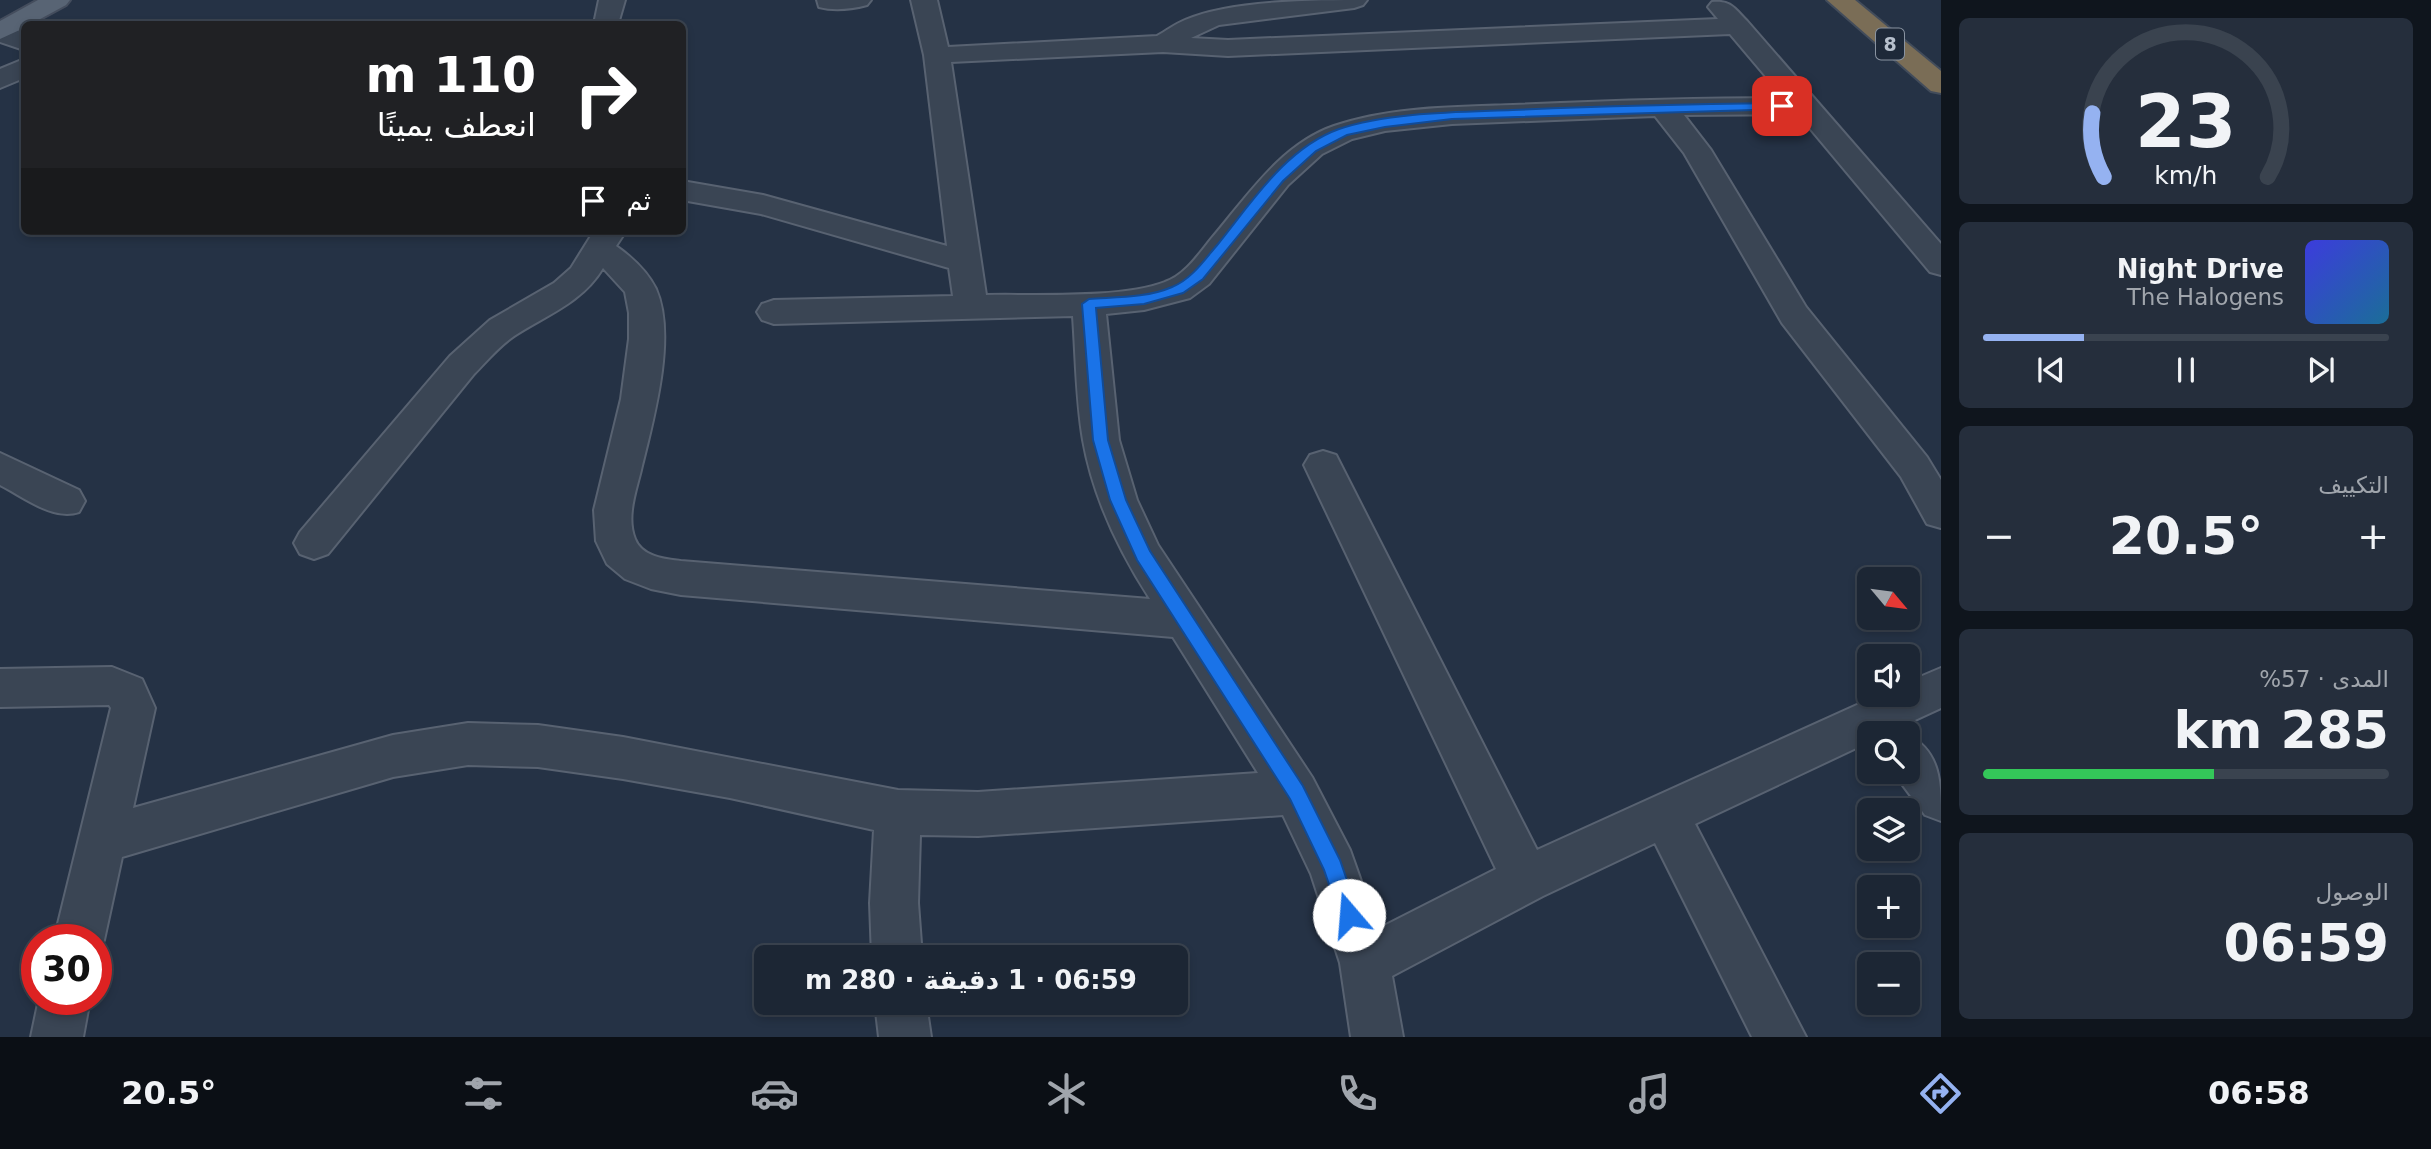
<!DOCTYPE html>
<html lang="ar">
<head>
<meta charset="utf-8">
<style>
	body { margin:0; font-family:"DejaVu Sans","Noto Naskh Arabic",sans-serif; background:#252e3c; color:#f1f3f6; direction:rtl; height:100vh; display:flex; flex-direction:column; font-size:26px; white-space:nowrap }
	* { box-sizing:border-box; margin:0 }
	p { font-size:23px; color:#a0a5ac }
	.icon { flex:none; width:38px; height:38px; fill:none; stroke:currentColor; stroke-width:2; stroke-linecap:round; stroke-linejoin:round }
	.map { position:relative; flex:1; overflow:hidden; direction:ltr }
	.details { display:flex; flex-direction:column; gap:18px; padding:18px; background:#0f151d; width:490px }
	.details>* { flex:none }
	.banner { position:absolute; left:21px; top:21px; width:665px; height:214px; border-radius:10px; box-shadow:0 4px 10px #0003,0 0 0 2px #3a434f; direction:rtl; background:#202124; color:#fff; overflow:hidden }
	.needle { width:46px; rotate:119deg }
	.tools { position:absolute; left:1857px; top:567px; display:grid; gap:14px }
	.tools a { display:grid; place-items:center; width:63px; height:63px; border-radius:10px; background:#1c2634; box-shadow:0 4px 10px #0003,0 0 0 2px #3a434f; font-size:35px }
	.speed { position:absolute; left:21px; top:924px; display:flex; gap:14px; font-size:35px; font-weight:700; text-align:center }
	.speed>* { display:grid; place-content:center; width:91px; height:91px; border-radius:50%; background:#1c2634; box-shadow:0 4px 10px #0003,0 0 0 2px #3a434f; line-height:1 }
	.speed .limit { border:10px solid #d22; background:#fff; color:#111 }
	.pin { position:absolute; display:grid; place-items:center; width:60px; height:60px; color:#fff; margin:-30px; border-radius:14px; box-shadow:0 4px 10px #0006 }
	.me { position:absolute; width:77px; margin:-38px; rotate:342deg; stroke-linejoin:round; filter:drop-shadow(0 0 5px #0008) }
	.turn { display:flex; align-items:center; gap:24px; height:147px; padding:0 35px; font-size:32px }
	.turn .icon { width:91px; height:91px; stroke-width:2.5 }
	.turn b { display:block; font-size:49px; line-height:60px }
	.then { display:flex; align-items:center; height:66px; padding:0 35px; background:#0003; gap:14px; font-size:26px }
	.big { font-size:52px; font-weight:700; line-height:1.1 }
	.details .tile { flex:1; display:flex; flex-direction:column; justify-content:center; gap:10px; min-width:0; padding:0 24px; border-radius:10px; background:#252e3c }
	.details .dial { align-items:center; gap:0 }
	.dial svg { height:182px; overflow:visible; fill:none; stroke:#3a434f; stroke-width:7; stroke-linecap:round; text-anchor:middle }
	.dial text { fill:#f1f3f6; stroke:none }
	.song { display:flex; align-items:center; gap:21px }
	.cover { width:84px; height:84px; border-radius:10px; background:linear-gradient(135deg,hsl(240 70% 55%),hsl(200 70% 35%)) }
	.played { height:7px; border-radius:4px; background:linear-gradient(90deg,#95b2f1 25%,#3a434f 25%) }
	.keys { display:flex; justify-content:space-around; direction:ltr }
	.heat { display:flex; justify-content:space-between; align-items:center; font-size:38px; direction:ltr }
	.charge { height:10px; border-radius:5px; background:linear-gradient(90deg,#34c759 57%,#3a434f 0) }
	.trip { position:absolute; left:754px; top:945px; width:434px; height:70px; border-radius:10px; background:#1c2634; box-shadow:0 4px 10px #0003,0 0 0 2px #3a434f; font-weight:700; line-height:70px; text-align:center; direction:rtl }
	.menu { display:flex; height:112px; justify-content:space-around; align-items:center; background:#0b0f15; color:#a0a5ac }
	.menu .icon { width:49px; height:49px }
	.menu .active { color:#95b2f1 }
	.menu b { font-size:32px; color:#f1f3f6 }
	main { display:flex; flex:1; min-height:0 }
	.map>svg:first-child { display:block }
</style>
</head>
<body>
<main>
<section class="details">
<div class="tile dial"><svg viewBox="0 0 100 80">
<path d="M14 69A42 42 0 1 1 86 69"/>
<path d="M14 69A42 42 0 0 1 9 41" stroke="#95b2f1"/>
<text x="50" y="56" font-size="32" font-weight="700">23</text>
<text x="50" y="72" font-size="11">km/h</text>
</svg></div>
<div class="tile">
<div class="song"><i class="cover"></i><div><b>Night Drive</b><p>The Halogens</p></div></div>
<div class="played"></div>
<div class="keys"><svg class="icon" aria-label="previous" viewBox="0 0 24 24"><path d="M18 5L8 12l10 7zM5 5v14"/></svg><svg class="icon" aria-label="pause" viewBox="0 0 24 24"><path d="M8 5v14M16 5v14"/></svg><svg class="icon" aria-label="next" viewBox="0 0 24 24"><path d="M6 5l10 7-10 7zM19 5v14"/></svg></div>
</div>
<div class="tile"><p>التكييف</p>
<div class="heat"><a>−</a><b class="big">20.5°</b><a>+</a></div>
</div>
<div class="tile"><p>المدى · 57%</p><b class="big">285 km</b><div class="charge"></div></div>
<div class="tile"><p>الوصول</p><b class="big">06:59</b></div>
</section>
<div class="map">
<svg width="1941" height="1037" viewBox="0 0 1941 1037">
	<rect width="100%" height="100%" fill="#253245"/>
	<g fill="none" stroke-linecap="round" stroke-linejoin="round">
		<g stroke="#586271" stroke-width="4">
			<g id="minor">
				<polygon points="599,0 625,0 618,24 594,24"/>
				<path d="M817 0H871L867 5C852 9 834 11 819 7Z"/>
				<path d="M911 0H937L948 47 1157 36C1166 31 1175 24 1185 20 1231 0 1316 0 1367 0L1363 5 1354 8 1219 25 1191 38 1228 40 1718 19 1708 7 1712 2C1731 0 1735 9 1747 21L1941 244V275L1930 272 1798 114 1684 115 1711 150 1806 307 1927 457 1941 480V528L1927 524 1901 477 1782 323 1684 153 1655 116 1452 124 1385 131 1352 139 1322 154 1288 185 1209 284 1190 298 1144 310 1106 314 1119 440 1137 500 1158 545 1312 777 1350 850 1378 929 1496 869 1304 465 1310 455 1323 451 1336 455 1537 850 1879 695H1908V682L1941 668V708L1887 733H1869V742L1695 824 1806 1037H1752L1655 843 1543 896 1392 976 1403 1037H1351L1340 963 1311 874 1283 815 978 836 920 835 918 903 922 957H872L870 903 874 830 730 798 623 779 538 767 468 765 393 777 122 857 104 940 96 957V940H54L111 708 109 705 0 707V669L112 667 142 679 155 708 133 808 393 735 468 723 538 725 623 737 898 790 978 792 1258 773 1173 637 681 595 651 589 625 579 607 564 596 541 594 510 621 399 629 339V313L625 292 603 268C582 303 546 315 514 336 498 347 487 361 474 374L328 554 314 559 300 554 294 543 300 532 450 356 490 320 554 283 571 268 594 231H626L616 246C633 258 647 271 656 289 677 336 653 421 641 470 636 491 626 517 635 539 642 557 665 559 681 561L1150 599C1119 551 1093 497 1083 440 1076 400 1076 357 1073 316L774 324 762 320 757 312 762 304 774 300 953 296 949 268 761 214 682 200V181L763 195 947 246 924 55ZM1730 34 1784 98C1693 98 1603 101 1513 105 1455 107 1390 107 1334 126 1281 144 1246 198 1211 239 1198 255 1185 275 1165 282 1121 299 1034 294 986 295L951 62 1163 52 1228 56Z"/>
				<polygon points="0,25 24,33 24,50 0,42"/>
				<polygon points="24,59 24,78 0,88 0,69"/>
				<path d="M0 453 79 490 85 501 79 512C53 521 24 497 0 485Z"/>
				<path d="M1908 735C1941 752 1941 783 1941 821L1925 815 1893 772H1908Z"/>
				<polygon points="39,999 90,999 83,1037 31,1037"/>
				<polygon points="875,1003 926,1003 931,1037 879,1037"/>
			</g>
		</g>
		<g stroke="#444d5d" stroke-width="4">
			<polygon id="major" points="38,0 70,0 66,5 31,24 24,24 24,28 0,39 0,21"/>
		</g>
		<g stroke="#424c5b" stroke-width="4">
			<polygon id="highway" points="1827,0 1855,0 1941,71 1941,93 1931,91"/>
		</g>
		<use href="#minor" fill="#3a4554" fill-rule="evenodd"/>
		<use href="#major" fill="#586474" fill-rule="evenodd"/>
		<use href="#highway" fill="#7a6d56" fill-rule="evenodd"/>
	</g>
	<path fill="#1a73e8" stroke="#114b97" stroke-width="2" d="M1782 103 1788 106 1786 109 1452 119 1385 127 1347 135 1316 151 1283 181 1203 279 1183 293 1144 304 1096 308 1108 440 1126 500 1150 551 1303 786 1340 860 1359 915 1356 922 1349 925 1342 922 1324 870 1290 799 1137 560 1110 500 1093 440 1082 304 1089 299C1116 297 1147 298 1172 287 1192 279 1205 259 1218 244 1252 202 1286 148 1339 129 1388 112 1461 112 1512 110 1602 106 1692 104 1782 103Z"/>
	<g text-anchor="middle" stroke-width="7" stroke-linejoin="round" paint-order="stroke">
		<rect fill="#1e2939" stroke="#8993a1" stroke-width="2" x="1876" y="28.5" width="28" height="31" rx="5"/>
		<g font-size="19" font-weight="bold" fill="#b7c0cd">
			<text x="1890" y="51">8</text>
		</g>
	</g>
</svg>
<div class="tools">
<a><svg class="needle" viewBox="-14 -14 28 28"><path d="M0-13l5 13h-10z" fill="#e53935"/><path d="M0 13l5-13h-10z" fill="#a0a5ac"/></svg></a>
<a><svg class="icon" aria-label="sound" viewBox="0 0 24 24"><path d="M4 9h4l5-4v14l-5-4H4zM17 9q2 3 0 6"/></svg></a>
<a><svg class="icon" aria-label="search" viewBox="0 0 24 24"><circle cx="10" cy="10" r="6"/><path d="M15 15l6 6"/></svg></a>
<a><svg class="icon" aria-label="layers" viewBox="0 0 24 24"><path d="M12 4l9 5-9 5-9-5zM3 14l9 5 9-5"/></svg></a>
<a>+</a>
<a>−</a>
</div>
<div class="speed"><div class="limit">30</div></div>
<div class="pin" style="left:1782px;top:106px;background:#d93025"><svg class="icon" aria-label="arrive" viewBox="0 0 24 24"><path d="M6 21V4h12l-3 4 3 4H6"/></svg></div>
<svg class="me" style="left:1349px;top:915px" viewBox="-20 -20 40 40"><circle r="19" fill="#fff"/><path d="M0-13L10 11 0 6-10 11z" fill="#1a73e8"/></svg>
<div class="trip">06:59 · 1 دقيقة · 280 m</div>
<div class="banner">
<div class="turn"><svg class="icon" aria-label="right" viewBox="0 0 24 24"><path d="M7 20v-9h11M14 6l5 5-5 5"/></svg><div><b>110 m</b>انعطف يمينًا</div></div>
<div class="then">ثم<svg class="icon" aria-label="arrive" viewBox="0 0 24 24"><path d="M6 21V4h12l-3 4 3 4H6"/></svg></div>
</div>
</div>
</main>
<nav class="menu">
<b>06:58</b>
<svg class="icon active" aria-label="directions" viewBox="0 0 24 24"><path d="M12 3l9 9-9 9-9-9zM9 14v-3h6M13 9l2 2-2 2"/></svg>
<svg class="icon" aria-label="music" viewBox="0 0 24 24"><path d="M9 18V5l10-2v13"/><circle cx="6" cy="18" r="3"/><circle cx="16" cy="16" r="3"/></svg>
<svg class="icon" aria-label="phone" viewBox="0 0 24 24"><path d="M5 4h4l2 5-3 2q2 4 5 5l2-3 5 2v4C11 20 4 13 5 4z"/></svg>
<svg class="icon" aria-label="climate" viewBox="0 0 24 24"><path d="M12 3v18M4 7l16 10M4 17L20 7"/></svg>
<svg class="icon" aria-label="car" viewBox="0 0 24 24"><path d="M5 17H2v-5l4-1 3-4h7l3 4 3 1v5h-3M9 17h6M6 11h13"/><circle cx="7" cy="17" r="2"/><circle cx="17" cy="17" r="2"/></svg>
<svg class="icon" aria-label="filters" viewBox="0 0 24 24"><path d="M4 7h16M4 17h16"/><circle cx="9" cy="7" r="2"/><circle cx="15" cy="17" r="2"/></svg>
<b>20.5°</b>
</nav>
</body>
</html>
